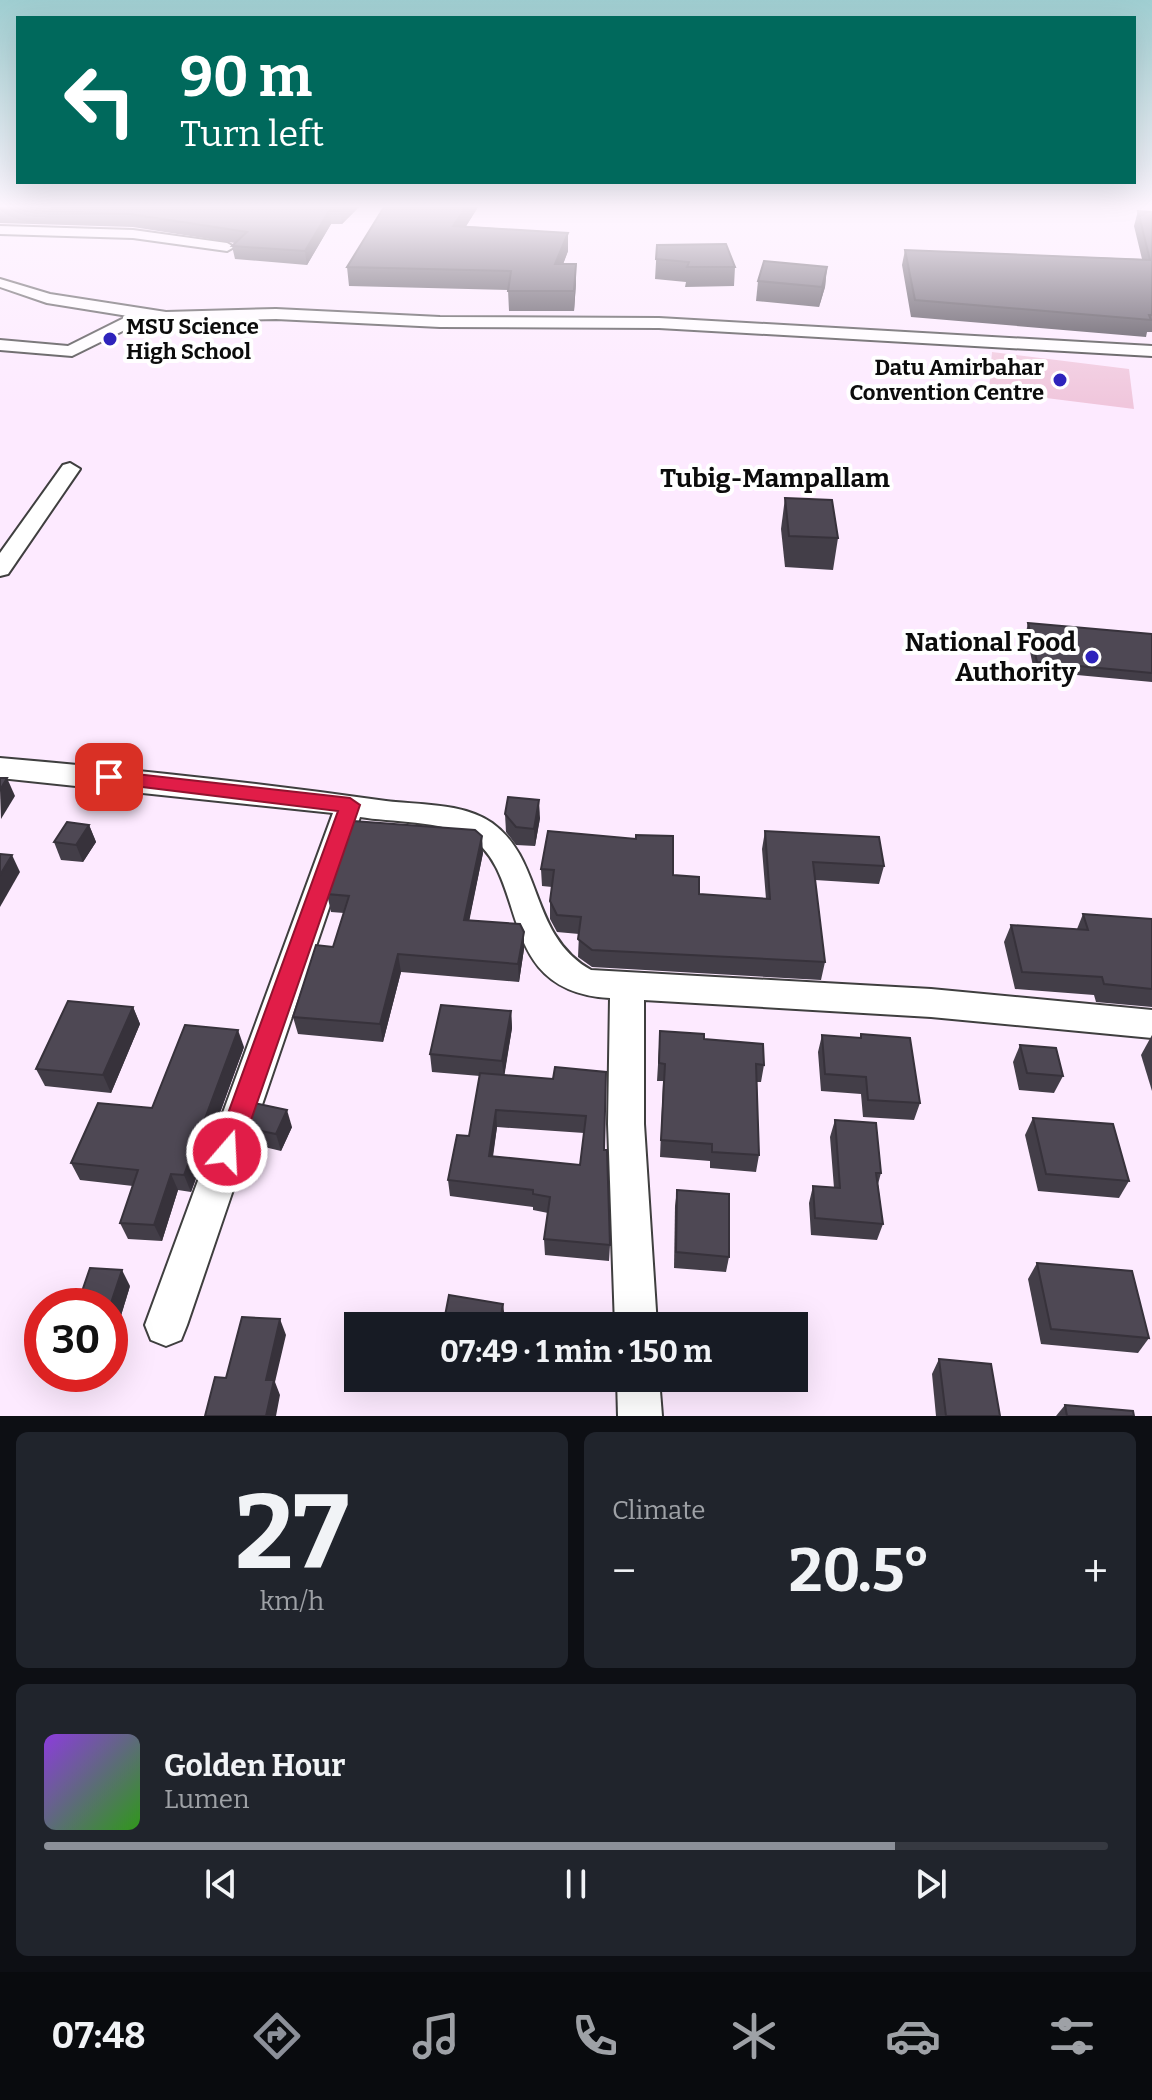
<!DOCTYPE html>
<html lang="en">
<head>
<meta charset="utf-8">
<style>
	body { margin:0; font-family:Bitter,serif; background:#20242c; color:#f1f3f6; height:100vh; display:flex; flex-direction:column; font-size:30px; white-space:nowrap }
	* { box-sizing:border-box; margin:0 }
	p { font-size:26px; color:#9ea1a6 }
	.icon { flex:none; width:44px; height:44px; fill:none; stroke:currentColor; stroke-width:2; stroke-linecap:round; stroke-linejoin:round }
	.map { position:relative; height:1416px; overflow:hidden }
	.drawer { display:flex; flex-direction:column; gap:16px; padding:16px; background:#0d0f14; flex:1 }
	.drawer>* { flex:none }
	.banner { position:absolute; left:16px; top:16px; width:1120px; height:168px; border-radius:0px; box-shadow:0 8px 32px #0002; background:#00695c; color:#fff; overflow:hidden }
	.speed { position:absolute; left:24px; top:1288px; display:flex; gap:16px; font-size:40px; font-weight:700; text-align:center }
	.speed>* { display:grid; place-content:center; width:104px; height:104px; border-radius:50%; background:#171b24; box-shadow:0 8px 32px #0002; line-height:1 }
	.speed .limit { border:12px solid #d22; background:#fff; color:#111 }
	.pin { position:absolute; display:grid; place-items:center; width:68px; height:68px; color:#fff; margin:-34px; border-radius:16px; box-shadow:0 4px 12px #0006 }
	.me { position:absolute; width:88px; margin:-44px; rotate:19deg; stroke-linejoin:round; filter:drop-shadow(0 0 6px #0008) }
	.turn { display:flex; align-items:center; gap:28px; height:168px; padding:0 32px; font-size:36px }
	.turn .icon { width:104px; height:104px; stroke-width:2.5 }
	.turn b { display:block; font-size:56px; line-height:68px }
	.big { font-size:60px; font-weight:700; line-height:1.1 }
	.drawer .widget { flex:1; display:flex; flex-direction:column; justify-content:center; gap:12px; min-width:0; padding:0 28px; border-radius:12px; background:#20242c }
	.drawer .dial { align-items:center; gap:0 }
	.dial b { font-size:104px; line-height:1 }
	.song { display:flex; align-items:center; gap:24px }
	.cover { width:96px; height:96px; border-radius:12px; background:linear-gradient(135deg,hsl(270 70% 55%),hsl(110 70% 35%)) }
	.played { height:8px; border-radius:4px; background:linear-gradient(90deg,#8c9099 80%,#363941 80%) }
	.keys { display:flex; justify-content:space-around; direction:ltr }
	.heat { display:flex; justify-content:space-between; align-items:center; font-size:44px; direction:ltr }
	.drawer .tiles { flex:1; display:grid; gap:16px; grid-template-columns:1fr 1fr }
	.widget:last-child { grid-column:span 2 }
	.trip { position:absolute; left:344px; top:1312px; width:464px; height:80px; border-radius:0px; background:#171b24; box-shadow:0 8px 32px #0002; font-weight:700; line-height:80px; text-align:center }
	.tab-bar { display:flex; height:128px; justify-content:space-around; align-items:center; background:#090b0e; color:#9ea1a6 }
	.tab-bar .icon { width:56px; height:56px }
	.tab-bar .current { color:#8c9099 }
	.tab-bar b { font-size:36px; color:#f1f3f6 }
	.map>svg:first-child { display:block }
</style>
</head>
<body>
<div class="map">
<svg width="1152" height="1416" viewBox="0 0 1152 1416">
	<rect width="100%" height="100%" fill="#fdeaff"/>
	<polygon fill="#f0c6dc" points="992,352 1129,369 1134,409 989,391"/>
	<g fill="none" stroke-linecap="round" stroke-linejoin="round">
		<g stroke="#3f3f3f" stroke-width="4">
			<g id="minor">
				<polygon points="0,226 133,230 227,243 234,247 227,251 133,238 0,234"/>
				<polygon points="0,279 50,294 166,312 276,309 440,317 659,318 1152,346 1152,356 659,328 440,327 276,319 166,322 147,319 72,356 0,350 0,340 68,346 128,316 47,303 0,287"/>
				<polygon points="70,463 80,469 8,574 0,576 0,553 63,465"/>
				<path d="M0 758C129 769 258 783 386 801 419 805 464 803 492 823 544 860 529 935 591 970L931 989 1152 1010V1038L931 1017 644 1000V1124L657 1326H615L608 1124 610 998C491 991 532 874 468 836 444 821 389 822 360 817L187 1325 181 1340 166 1346 151 1340 145 1325 333 813 0 778Z"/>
				<polygon points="617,1378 659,1378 662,1416 618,1416"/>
			</g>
		</g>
		<use href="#minor" fill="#fff" fill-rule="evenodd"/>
	</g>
	<g fill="#433e48" fill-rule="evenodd">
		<polygon points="0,207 359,207 342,224 331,224 307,265 235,259 232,246 235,243 133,227 0,223"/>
		<polygon points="478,207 466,226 568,233 568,251 563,264 576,283 574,311 509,311 508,290 349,286 347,267"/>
		<polygon points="1138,211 1152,212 1152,332 1147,332 1146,337 911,317 902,265 905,250 1142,259 1134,226"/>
		<polygon points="657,245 735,267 734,286 685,287 686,282 655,279"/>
		<polygon points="827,267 825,287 819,307 756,301 758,281"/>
		<polygon points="785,498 838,538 833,570 785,567 781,529"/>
		<polygon points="1028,623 1152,634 1152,682 1034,671 1026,632"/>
		<polygon points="505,814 540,818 535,846 516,845 506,832"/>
		<polygon points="89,825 96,842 83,862 61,860 54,842"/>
		<polygon points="765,831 884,866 879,884 815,880 825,962 821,980 592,967 578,957 579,934 557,932 550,919 550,901 552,887 542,886 541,869 673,875 699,894 766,899 762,849"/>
		<polygon points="483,853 469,920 524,949 519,982 401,972 383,1042 298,1034 293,1017 333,947 344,913 331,912 327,894"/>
		<polygon points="1083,914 1152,919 1152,1007 1096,1002 1094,995 1015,989 1004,942 1011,925 1077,929"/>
		<polygon points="133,1007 140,1024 111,1093 45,1086 36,1069"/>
		<path d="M511 1011 512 1028 504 1075 553 1079 606 1072 604 1150 610 1245 609 1261 545 1255 544 1239 548 1213 533 1210V1207L450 1196 448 1180 469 1136 480 1076 432 1072 430 1054ZM497 1127 584 1133 580 1165 493 1157Z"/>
		<polygon points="660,1031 704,1039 764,1065 761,1082 757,1082 759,1155 756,1172 710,1168 710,1161 660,1157 663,1081 657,1081"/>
		<polygon points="861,1034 920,1103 914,1120 863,1117 861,1094 821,1091 818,1052 822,1035 860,1038"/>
		<polygon points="1152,1035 1152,1091 1141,1055"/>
		<polygon points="1020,1045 1063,1076 1054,1093 1019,1090 1013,1062"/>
		<polygon points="244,1047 191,1192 178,1190 162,1241 128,1239 120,1223 133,1186 80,1180 71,1163"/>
		<polygon points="1033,1118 1129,1181 1119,1198 1038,1191 1025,1135"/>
		<polygon points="835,1120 881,1173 878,1184 883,1224 877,1240 811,1235 809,1203 813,1186 834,1188 830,1137"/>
		<polygon points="292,1127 281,1151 252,1144 246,1128"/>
		<polygon points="677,1190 729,1257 726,1272 674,1268 675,1206"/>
		<polygon points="1037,1263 1149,1338 1138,1353 1041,1344 1028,1279"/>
		<polygon points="130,1286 116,1332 110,1331 110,1306"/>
		<polygon points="939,1359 1000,1416 936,1416 932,1374"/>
		<polygon points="1065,1405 1134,1416 1056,1416"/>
	</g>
	<g fill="#37323b">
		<polygon points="345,207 359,207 342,224 340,211"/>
		<polygon points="466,207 478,207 455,244 453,226"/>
		<polygon points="329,211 331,224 307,265 305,251"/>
		<polygon points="568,233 568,251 556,283 555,264"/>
		<polygon points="576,264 576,283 574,311 574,291"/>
		<polygon points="827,267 825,287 819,307 822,287"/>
		<polygon points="7,778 15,796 1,819 0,790"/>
		<polygon points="539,800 540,818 535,846 534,829"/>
		<polygon points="89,825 96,842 83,862 76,845"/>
		<polygon points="482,836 483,853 466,937 464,920"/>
		<polygon points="12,855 20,872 0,907 0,875"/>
		<polygon points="524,932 524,949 519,982 518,964"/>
		<polygon points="398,954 401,972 383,1042 380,1024"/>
		<polygon points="133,1007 140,1024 111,1093 103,1075"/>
		<polygon points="511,1011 512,1028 504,1078 502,1061"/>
		<polygon points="238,1030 244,1047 191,1192 184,1175"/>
		<polygon points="287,1110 292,1127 281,1151 276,1134"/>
		<polygon points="496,1110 497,1127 490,1173 489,1156"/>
		<polygon points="171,1174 178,1190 162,1241 154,1225"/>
		<polygon points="122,1270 130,1286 116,1332 110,1323 110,1306"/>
		<polygon points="503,1304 505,1319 503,1326 499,1326"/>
		<polygon points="280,1319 286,1335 275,1382 280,1395 276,1416 266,1416 266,1380"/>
	</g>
	<g fill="#4e4854" stroke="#37323b" stroke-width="2" fill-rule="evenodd">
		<polygon points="0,207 345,207 340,211 329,211 305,251 232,246 247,232 130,214 0,210"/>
		<polygon points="384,207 466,207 453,226 568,233 555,264 576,264 574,291 508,291 511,271 347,267"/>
		<polygon points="1138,211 1152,212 1152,315 1149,315 1151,320 915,300 905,250 1150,260"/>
		<polygon points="726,244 735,267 687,267 689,262 656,259 657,245"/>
		<polygon points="764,261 827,267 822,287 758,281"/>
		<polygon points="785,498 832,500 838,538 789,536"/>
		<polygon points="1028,623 1152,634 1152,673 1037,662"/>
		<polygon points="0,778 7,778 0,790"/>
		<polygon points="508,797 539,800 534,829 516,827 505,814"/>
		<polygon points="353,821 475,830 482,836 464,920 520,924 524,932 518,964 398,954 380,1024 293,1017 316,945 333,947 349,896 327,894"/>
		<polygon points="67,822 89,825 76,845 54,842"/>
		<polygon points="548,831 636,839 636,835 673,836 673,875 699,877 699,894 770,899 765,831 879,837 884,866 813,862 825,962 592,950 578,939 581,917 557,915 550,901 554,870 541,869"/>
		<polygon points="0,854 12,855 0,875"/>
		<polygon points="1083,914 1152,919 1152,989 1104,984 1102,977 1022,972 1011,925 1088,930"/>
		<polygon points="68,1001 133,1007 103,1075 36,1069"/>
		<polygon points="441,1005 511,1011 502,1061 430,1054"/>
		<polygon points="185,1025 238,1030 184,1175 171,1174 154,1225 120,1223 138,1170 71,1163 98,1103 152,1108"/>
		<polygon points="660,1031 704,1034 704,1039 763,1044 764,1065 756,1064 759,1155 712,1152 712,1144 661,1140 665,1064 659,1063"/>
		<polygon points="861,1034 910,1038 920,1103 868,1100 866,1077 825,1074 822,1035 861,1038"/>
		<polygon points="1020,1045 1056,1048 1063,1076 1027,1073"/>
		<path d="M555 1067 606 1072 604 1150H607L610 1245 544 1239 550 1197 533 1194V1190L448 1180 457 1135 469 1136 480 1073 553 1079ZM496 1110 586 1116 580 1165 489 1156Z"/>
		<polygon points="254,1103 287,1110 276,1134 246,1128"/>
		<polygon points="1033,1118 1113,1124 1129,1181 1046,1174"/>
		<polygon points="835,1120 876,1123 881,1173 876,1173 883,1224 815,1218 813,1186 840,1188"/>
		<polygon points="677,1190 729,1194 729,1257 676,1252"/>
		<polygon points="1037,1263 1132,1271 1149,1338 1051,1329"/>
		<polygon points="90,1268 122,1270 110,1306 77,1306"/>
		<polygon points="449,1295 503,1304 499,1326 443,1326"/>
		<polygon points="242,1317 280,1319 266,1380 274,1380 266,1416 205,1416 215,1377 226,1378"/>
		<polygon points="939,1359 991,1364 1000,1416 946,1416"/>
		<polygon points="1065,1405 1133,1411 1134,1416 1067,1416"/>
	</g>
	<linearGradient id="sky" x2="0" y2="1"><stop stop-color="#9fced1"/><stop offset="0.51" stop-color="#fef6ff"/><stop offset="1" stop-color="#fef6ff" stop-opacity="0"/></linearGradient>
	<rect width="1152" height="405" fill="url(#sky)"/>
	<polygon fill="#e11d48" stroke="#92132f" stroke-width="2" points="109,771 350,798 360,805 240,1152 236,1160 227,1164 218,1160 214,1152 338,811 102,782 99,777"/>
	<g fill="#2e23bc" stroke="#fff" stroke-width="3">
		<circle cx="110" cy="339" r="8"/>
		<circle cx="1060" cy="380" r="8"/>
		<circle cx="1092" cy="657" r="8"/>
	</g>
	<g text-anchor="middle" stroke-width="8" stroke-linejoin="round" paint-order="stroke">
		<g font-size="22" font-weight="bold" fill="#0c0c0c" stroke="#fff" text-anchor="start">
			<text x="126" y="334">MSU Science<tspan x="126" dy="25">High School</tspan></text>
			<text x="1044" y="375" text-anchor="end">Datu Amirbahar<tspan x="1044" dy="25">Convention Centre</tspan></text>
		</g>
		<g font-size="26" font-weight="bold" fill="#0c0c0c" stroke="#fff">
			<text x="775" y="487">Tubig-Mampallam</text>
		</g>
		<g font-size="26" font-weight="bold" fill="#0c0c0c" stroke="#fff" text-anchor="end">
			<text x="1076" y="651">National Food<tspan x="1076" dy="30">Authority</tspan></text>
		</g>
	</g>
</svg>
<div class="speed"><div class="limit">30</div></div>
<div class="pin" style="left:109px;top:777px;background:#d93025"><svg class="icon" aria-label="arrive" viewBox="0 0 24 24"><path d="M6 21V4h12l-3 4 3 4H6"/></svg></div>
<svg class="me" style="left:227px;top:1152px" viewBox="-20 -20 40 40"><circle r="17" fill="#e11d48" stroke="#fff" stroke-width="3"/><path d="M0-11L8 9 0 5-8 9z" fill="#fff"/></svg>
<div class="trip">07:49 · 1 min · 150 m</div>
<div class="banner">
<div class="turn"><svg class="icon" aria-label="left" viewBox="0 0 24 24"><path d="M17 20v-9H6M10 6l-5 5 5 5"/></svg><div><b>90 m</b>Turn left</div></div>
</div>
</div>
<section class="drawer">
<div class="tiles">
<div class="widget dial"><b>27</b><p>km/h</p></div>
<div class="widget"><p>Climate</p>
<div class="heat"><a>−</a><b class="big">20.5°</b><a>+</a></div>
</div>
<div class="widget">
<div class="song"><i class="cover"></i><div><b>Golden Hour</b><p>Lumen</p></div></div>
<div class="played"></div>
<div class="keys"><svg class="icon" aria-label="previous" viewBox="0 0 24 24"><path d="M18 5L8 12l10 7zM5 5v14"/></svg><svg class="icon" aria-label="pause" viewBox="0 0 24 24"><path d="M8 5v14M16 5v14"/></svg><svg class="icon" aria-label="next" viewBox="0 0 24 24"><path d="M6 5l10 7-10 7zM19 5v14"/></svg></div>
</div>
</div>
</section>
<nav class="tab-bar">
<b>07:48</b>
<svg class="icon current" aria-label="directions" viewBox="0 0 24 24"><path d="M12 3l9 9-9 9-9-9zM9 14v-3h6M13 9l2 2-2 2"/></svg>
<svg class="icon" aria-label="music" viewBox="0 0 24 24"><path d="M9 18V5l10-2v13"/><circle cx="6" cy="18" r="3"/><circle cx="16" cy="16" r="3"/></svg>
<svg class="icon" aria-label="phone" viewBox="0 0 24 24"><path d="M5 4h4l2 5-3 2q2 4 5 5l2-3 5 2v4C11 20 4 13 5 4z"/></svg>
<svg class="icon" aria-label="climate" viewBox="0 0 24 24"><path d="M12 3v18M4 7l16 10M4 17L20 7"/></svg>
<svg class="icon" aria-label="car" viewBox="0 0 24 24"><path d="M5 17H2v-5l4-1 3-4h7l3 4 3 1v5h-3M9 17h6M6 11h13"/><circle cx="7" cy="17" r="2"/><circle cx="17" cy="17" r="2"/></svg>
<svg class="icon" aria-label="filters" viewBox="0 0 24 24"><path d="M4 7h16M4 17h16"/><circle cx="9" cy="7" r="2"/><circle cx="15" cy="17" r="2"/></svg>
</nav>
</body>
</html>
